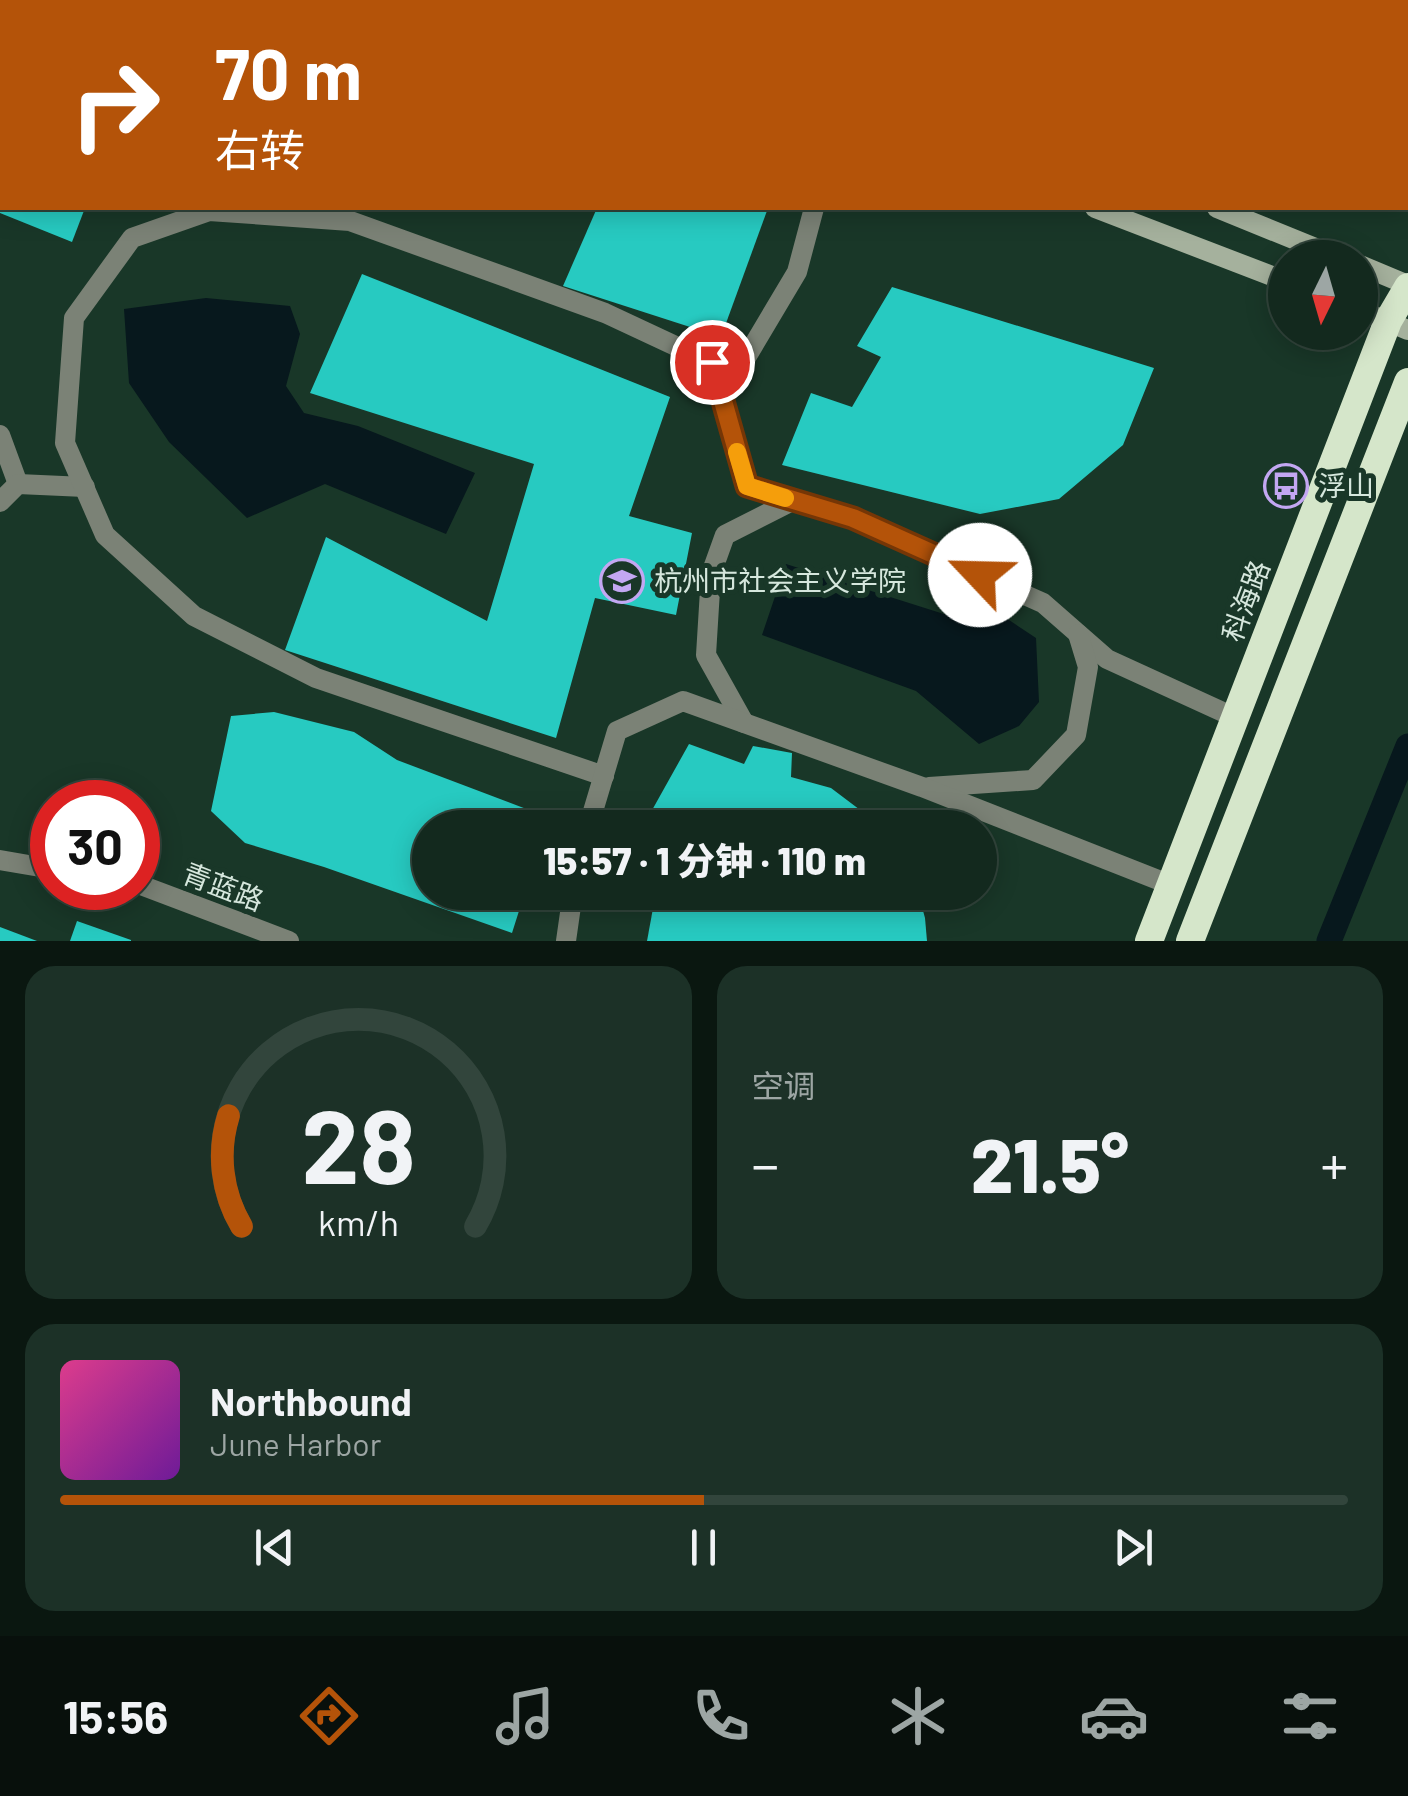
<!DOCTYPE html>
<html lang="zh">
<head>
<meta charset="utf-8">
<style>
	body { margin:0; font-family:Barlow,"Noto Sans SC",sans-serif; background:#1c3127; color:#f1f3f6; height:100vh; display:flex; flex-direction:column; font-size:38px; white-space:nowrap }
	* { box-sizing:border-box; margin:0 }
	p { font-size:32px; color:#9da6a4 }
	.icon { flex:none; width:55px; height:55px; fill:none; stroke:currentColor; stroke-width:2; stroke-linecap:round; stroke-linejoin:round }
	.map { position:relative; height:941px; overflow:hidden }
	.drawer { display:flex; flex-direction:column; gap:25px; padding:25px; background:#0a1710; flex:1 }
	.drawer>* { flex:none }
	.hud { position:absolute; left:0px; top:0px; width:1410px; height:210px; box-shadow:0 5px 25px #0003,0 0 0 2px #32453c; background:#b45309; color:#fff; overflow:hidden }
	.needle { width:65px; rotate:185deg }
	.buttons { position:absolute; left:1268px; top:240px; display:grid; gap:20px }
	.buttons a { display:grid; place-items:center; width:110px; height:110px; border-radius:50%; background:#13291e; box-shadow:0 5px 25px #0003,0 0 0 2px #32453c; font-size:50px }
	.speed { position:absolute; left:30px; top:780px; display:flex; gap:20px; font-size:50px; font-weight:700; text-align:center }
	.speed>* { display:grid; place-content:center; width:130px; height:130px; border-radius:50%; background:#13291e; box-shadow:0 5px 25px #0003,0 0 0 2px #32453c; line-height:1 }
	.speed .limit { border:15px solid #d22; background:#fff; color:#111 }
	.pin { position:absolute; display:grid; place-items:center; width:85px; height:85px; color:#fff; margin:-42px; border:5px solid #fff; border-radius:50%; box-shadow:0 2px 10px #0007 }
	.me { position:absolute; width:110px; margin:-55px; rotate:294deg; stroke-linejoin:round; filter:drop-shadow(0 0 8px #0008) }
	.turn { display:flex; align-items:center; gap:35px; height:210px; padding:0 50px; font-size:45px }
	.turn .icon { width:130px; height:130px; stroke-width:2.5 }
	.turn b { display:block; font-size:70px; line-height:85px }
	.big { font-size:75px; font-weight:800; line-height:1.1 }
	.drawer .card { flex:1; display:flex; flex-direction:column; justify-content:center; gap:15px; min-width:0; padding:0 35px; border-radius:30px; background:#1c3127 }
	.drawer .dial { align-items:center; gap:0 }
	.dial svg { height:260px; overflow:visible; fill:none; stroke:#32453c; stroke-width:7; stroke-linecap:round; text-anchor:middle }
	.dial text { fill:#f1f3f6; stroke:none }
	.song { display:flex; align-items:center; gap:30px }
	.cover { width:120px; height:120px; border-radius:15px; background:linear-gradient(135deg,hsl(330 70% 55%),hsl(280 70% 35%)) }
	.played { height:10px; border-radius:5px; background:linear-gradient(90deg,#b45309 50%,#32453c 50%) }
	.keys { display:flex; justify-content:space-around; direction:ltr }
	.heat { display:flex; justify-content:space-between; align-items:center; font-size:55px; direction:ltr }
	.drawer .tiles { flex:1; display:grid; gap:25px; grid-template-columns:1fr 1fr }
	.card:last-child { grid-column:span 2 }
	.trip { position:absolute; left:412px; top:810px; width:585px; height:100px; border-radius:50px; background:#13291e; box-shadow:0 5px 25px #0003,0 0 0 2px #32453c; font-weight:800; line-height:100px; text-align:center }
	.tab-bar { display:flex; height:160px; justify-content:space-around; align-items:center; background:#08100c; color:#9da6a4 }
	.tab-bar .icon { width:70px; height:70px }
	.tab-bar .on { color:#b45309 }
	.tab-bar b { font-size:45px; color:#f1f3f6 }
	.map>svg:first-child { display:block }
</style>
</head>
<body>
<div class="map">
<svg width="1408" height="941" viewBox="0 0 1408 941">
	<rect width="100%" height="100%" fill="#193728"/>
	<g fill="#07181d">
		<polygon points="206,298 290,306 300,334 286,386 304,413 358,426 475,473 446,534 325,484 247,518 169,442 129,383 124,309"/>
		<polygon points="786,564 947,615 994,610 1036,638 1039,702 1019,726 979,744 916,691 762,635"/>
	</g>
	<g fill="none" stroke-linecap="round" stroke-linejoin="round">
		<polyline stroke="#07181d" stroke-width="25" points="1329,941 1408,746"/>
	</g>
	<g fill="#27cac1">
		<polygon points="0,208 85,208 72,242 0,213"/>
		<polygon points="597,208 768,208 721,337 563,286"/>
		<polygon points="362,274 670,397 629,516 692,533 676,615 595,598 556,738 285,650 326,537 487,621 534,464 310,393"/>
		<polygon points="892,287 1154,368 1123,445 1059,499 980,514 782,465 811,393 852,407 881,357 857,346"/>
		<polygon points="274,712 354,732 397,760 550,818 547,828 430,828 430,892 525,892 512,933 324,867 245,843 211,811 231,716"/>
		<polygon points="689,744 744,764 753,746 792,753 791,777 831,788 884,828 693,828 651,812"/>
		<polygon points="656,892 918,892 925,918 927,941 647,941"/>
		<polygon points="77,921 131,940 131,941 70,941"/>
		<polygon points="0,927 37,941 0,941"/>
	</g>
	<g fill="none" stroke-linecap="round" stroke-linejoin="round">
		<g stroke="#7b8276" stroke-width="20">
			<polyline points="952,2 954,0"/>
			<polyline points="722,398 797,272 814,208"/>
			<polyline points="0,435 18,484"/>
			<polyline points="0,502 18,484 85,487"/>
			<polyline points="744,723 706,655 711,574 725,535 794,500"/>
			<polyline points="604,776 316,678 194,616 105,535 65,443 74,318 132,238 209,211 350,221 605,313 712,363 747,486 853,518 1043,603 1107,659 1236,718"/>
			<polyline points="929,787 1033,780 1076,735 1088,667 1078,634"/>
			<polyline points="588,828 617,731 683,701 922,787 1171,885"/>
			<polyline points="566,941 573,892"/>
		</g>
		<g stroke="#7b8276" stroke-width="20">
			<polyline points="0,860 52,869"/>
			<polyline points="138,884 289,941"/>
		</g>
		<g stroke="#a5b19d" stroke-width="20">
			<polyline points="591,0 599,2"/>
			<polyline points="721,0 728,2"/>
			<polyline points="1095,208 1285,281"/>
			<polyline points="1217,208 1340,258"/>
			<polyline points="1360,265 1408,285"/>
			<polyline points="1360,310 1408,330"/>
		</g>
		<g stroke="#d5e6ca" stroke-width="28">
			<polyline points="1149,941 1388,321 1408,287"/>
			<polyline points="1190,941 1408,382"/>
		</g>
	</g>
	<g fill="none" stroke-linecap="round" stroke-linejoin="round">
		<g stroke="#753606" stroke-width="25">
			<polyline id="route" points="712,362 747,486 853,518 980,575"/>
		</g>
		<use href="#route" stroke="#b45309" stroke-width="18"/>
		<polyline stroke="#f59e0b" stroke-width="18" points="737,452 747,486 785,498"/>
	</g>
	<defs>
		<g id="bus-ring" transform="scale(2.25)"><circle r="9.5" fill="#193728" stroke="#c3a7f2" stroke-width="1.5"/><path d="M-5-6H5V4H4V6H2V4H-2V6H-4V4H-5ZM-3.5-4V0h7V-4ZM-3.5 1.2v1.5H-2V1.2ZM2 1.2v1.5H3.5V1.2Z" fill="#c3a7f2"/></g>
		<g id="school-ring" transform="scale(2.25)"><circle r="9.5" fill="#193728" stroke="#c3a7f2" stroke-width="1.5"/><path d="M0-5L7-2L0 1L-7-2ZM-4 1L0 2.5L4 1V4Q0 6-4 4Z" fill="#c3a7f2"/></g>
	</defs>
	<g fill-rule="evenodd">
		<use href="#bus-ring" x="1286" y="486"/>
		<use href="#school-ring" x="622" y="581"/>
	</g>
	<g text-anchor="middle" stroke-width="10" stroke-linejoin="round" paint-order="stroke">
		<g font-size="28" fill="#d6e7dd" stroke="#193728" text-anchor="start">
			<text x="1318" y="496">浮山</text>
			<text x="654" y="591">杭州市社会主义学院</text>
		</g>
		<g font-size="28" fill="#d6e7dd" stroke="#193728">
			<text transform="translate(1246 601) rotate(-69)" y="10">科海路</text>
			<text transform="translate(223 887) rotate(21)" y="10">青蓝路</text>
		</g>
	</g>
</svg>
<div class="buttons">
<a><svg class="needle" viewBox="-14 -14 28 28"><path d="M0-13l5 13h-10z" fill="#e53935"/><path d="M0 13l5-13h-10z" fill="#9da6a4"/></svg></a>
</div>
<div class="speed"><div class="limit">30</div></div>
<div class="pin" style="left:712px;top:362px;background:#d93025"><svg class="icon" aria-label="arrive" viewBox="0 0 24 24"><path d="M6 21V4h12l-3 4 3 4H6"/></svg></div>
<svg class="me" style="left:980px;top:575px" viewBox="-20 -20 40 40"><circle r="19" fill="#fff"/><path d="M0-13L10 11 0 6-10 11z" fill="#b45309"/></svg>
<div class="trip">15:57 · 1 分钟 · 110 m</div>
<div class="hud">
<div class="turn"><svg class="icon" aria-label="right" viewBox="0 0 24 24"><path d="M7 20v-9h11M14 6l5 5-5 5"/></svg><div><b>70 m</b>右转</div></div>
</div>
</div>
<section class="drawer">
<div class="tiles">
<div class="card dial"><svg viewBox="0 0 100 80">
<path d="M14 69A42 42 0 1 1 86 69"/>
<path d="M14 69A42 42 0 0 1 10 35" stroke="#b45309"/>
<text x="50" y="56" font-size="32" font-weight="700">28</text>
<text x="50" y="72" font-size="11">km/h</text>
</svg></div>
<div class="card"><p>空调</p>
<div class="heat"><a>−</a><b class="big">21.5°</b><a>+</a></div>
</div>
<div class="card">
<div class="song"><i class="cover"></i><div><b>Northbound</b><p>June Harbor</p></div></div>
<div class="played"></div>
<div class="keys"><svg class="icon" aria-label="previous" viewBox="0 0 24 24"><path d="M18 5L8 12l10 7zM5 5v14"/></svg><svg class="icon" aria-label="pause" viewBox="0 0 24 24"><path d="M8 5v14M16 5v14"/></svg><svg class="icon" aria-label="next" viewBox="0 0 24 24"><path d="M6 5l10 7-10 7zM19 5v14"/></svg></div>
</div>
</div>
</section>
<nav class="tab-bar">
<b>15:56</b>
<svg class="icon on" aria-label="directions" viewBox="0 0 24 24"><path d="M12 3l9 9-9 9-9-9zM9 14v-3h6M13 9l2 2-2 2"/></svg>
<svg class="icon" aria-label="music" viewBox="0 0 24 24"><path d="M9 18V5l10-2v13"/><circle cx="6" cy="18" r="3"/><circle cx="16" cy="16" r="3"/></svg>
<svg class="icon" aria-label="phone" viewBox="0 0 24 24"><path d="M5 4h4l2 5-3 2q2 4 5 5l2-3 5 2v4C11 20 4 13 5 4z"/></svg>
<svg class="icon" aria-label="climate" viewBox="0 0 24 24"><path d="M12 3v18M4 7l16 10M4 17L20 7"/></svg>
<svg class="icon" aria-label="car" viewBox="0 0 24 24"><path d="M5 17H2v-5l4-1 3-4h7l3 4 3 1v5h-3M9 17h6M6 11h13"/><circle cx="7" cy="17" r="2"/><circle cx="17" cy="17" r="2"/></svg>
<svg class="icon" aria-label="filters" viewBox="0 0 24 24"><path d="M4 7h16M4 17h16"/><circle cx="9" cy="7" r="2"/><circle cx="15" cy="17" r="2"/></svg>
</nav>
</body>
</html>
